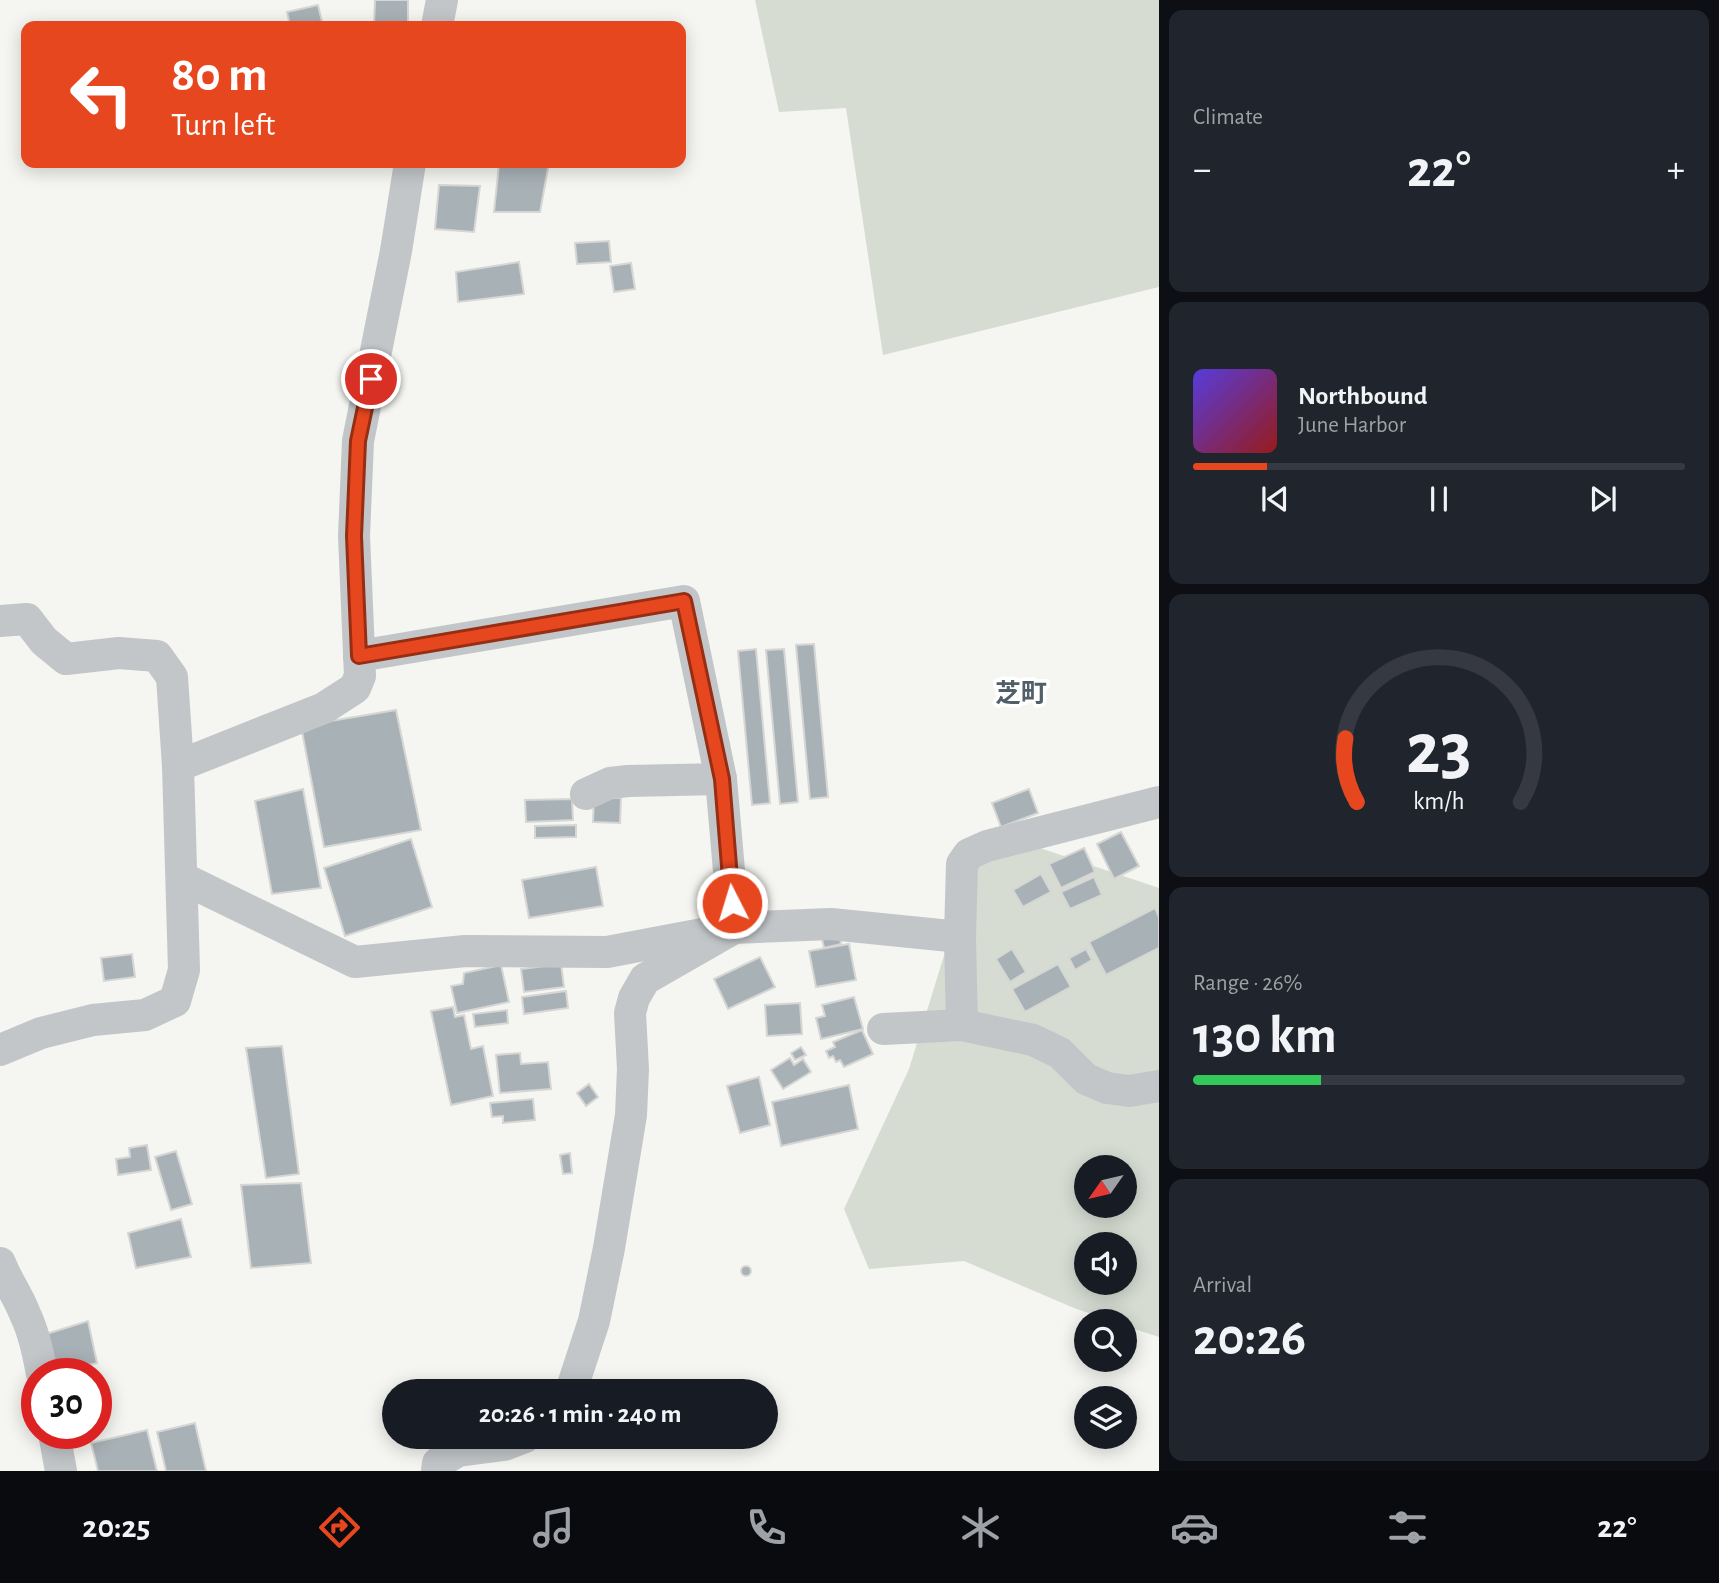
<!DOCTYPE html>
<html lang="en">
<head>
<meta charset="utf-8">
<style>
	body { margin:0; font-family:"Alegreya Sans","Noto Sans JP",sans-serif; background:#20242c; color:#f1f3f6; height:100vh; display:flex; flex-direction:column; font-size:26px; white-space:nowrap }
	* { box-sizing:border-box; margin:0 }
	p { font-size:23px; color:#9ea1a6 }
	.icon { flex:none; width:38px; height:38px; fill:none; stroke:currentColor; stroke-width:2; stroke-linecap:round; stroke-linejoin:round }
	.map { position:relative; flex:1; overflow:hidden }
	.details { display:flex; flex-direction:column; gap:10px; padding:10px; background:#0d0f14; width:560px }
	.details>* { flex:none }
	.top-card { position:absolute; left:21px; top:21px; width:665px; height:147px; border-radius:14px; box-shadow:0 4px 18px #0003; background:#e7471f; color:#fff; overflow:hidden }
	.needle { width:46px; rotate:236deg }
	.tools { position:absolute; left:1074px; top:1155px; display:grid; gap:14px }
	.tools a { display:grid; place-items:center; width:63px; height:63px; border-radius:50%; background:#171b24; box-shadow:0 4px 18px #0003; font-size:35px }
	.speed { position:absolute; left:21px; top:1358px; display:flex; gap:14px; font-size:35px; font-weight:700; text-align:center }
	.speed>* { display:grid; place-content:center; width:91px; height:91px; border-radius:50%; background:#171b24; box-shadow:0 4px 18px #0003; line-height:1 }
	.speed .limit { border:10px solid #d22; background:#fff; color:#111 }
	.pin { position:absolute; display:grid; place-items:center; width:60px; height:60px; color:#fff; margin:-30px; border:4px solid #fff; border-radius:50%; box-shadow:0 2px 7px #0007 }
	.me { position:absolute; width:77px; margin:-38px; rotate:355deg; stroke-linejoin:round; filter:drop-shadow(0 0 5px #0008) }
	.turn { display:flex; align-items:center; gap:24px; height:147px; padding:0 35px; font-size:32px }
	.turn .icon { width:91px; height:91px; stroke-width:2.5 }
	.turn b { display:block; font-size:49px; line-height:60px }
	.big { font-size:52px; font-weight:700; line-height:1.1 }
	.details .card { flex:1; display:flex; flex-direction:column; justify-content:center; gap:10px; min-width:0; padding:0 24px; border-radius:14px; background:#20242c }
	.details .dial { align-items:center; gap:0 }
	.dial svg { height:182px; overflow:visible; fill:none; stroke:#363941; stroke-width:7; stroke-linecap:round; text-anchor:middle }
	.dial text { fill:#f1f3f6; stroke:none }
	.song { display:flex; align-items:center; gap:21px }
	.cover { width:84px; height:84px; border-radius:10px; background:linear-gradient(135deg,hsl(250 70% 55%),hsl(0 70% 35%)) }
	.played { height:7px; border-radius:4px; background:linear-gradient(90deg,#e7471f 15%,#363941 15%) }
	.keys { display:flex; justify-content:space-around; direction:ltr }
	.heat { display:flex; justify-content:space-between; align-items:center; font-size:38px; direction:ltr }
	.charge { height:10px; border-radius:5px; background:linear-gradient(90deg,#34c759 26%,#363941 0) }
	.trip { position:absolute; left:382px; top:1379px; width:396px; height:70px; border-radius:35px; background:#171b24; box-shadow:0 4px 18px #0003; font-weight:700; line-height:70px; text-align:center }
	.dock { display:flex; height:112px; justify-content:space-around; align-items:center; background:#090b0e; color:#9ea1a6 }
	.dock .icon { width:49px; height:49px }
	.dock .on { color:#e7471f }
	.dock b { font-size:32px; color:#f1f3f6 }
	main { display:flex; flex:1; min-height:0 }
	.map>svg:first-child { display:block }
</style>
</head>
<body>
<main>
<div class="map">
<svg width="1159" height="1471" viewBox="0 0 1159 1471">
	<rect width="100%" height="100%" fill="#f5f5f1"/>
	<g fill="#d6dcd2" fill-rule="evenodd">
		<polygon points="755,0 1159,0 1159,287 883,355 846,108 779,112"/>
		<path d="M1016 840 1159 888V1337L1125 1326V1321H1112L1074 1308 964 1261 869 1269 844 1209 909 1069 971 868ZM1087 1167H1125V1206H1087ZM1087 1244H1125V1283H1087Z"/>
	</g>
	<g fill="#a8b1b6" stroke="#d6d6d4" stroke-width="2">
		<polygon points="375,0 408,0 408,25 374,24"/>
		<polygon points="318,5 323,26 290,26 287,12"/>
		<polygon points="549,163 540,212 494,212 499,164"/>
		<polygon points="439,185 480,186 474,232 435,229"/>
		<polygon points="609,241 611,262 577,264 575,243"/>
		<polygon points="519,262 524,294 458,302 456,272"/>
		<polygon points="631,263 635,289 614,292 610,266"/>
		<polygon points="814,644 828,797 810,799 796,645"/>
		<polygon points="756,649 770,803 752,805 738,651"/>
		<polygon points="784,649 798,802 780,804 766,650"/>
		<polygon points="396,710 421,830 324,847 301,726"/>
		<polygon points="303,789 321,888 272,894 255,801"/>
		<polygon points="1029,789 1038,813 1001,827 992,803"/>
		<polygon points="594,798 621,798 620,823 593,822"/>
		<polygon points="572,799 573,820 526,822 525,800"/>
		<polygon points="576,825 576,837 535,838 535,826"/>
		<polygon points="1121,832 1139,866 1114,879 1097,844"/>
		<polygon points="411,839 432,907 345,936 324,868"/>
		<polygon points="1084,848 1095,872 1061,888 1049,864"/>
		<polygon points="596,867 603,906 529,918 522,880"/>
		<polygon points="1041,874 1051,892 1023,907 1013,890"/>
		<polygon points="1094,877 1102,895 1070,909 1061,892"/>
		<polygon points="1155,908 1159,917 1159,948 1106,975 1089,942"/>
		<polygon points="840,935 841,944 824,948 822,939"/>
		<polygon points="849,944 856,980 816,987 809,951"/>
		<polygon points="1012,949 1026,972 1010,982 996,959"/>
		<polygon points="1086,949 1092,960 1075,970 1069,958"/>
		<polygon points="132,954 135,977 104,981 101,958"/>
		<polygon points="760,957 775,987 728,1009 714,979"/>
		<polygon points="561,964 564,987 524,992 521,969"/>
		<polygon points="1058,964 1071,987 1025,1012 1012,989"/>
		<polygon points="501,965 509,1002 457,1013 451,986 463,984 464,973"/>
		<polygon points="566,991 568,1008 524,1014 522,997"/>
		<polygon points="854,997 863,1029 821,1039 816,1018 825,1016 822,1005"/>
		<polygon points="800,1003 802,1034 767,1036 765,1005"/>
		<polygon points="453,1007 455,1017 464,1015 471,1049 483,1046 493,1096 451,1105 431,1011"/>
		<polygon points="507,1010 508,1023 475,1027 473,1014"/>
		<polygon points="862,1030 873,1054 844,1067 840,1060 836,1062 833,1056 829,1058 826,1051 835,1047 833,1042"/>
		<polygon points="282,1046 299,1174 266,1178 246,1048"/>
		<polygon points="801,1047 806,1055 795,1060 791,1053"/>
		<polygon points="520,1053 521,1064 548,1062 551,1089 500,1093 496,1055"/>
		<polygon points="790,1058 794,1065 803,1059 811,1072 783,1089 771,1070"/>
		<polygon points="759,1077 770,1125 740,1133 727,1086"/>
		<polygon points="589,1084 598,1097 586,1106 577,1093"/>
		<polygon points="849,1085 858,1129 781,1146 772,1102"/>
		<polygon points="533,1099 535,1120 503,1123 503,1116 492,1117 490,1103"/>
		<polygon points="147,1145 151,1170 118,1175 116,1159 130,1157 129,1148"/>
		<polygon points="176,1151 192,1204 171,1210 155,1157"/>
		<polygon points="570,1153 572,1173 563,1174 560,1155"/>
		<polygon points="301,1183 311,1263 251,1268 241,1185"/>
		<polygon points="181,1219 191,1257 136,1268 128,1233"/>
		<circle cx="746" cy="1271" r="5"/>
		<polygon points="88,1321 97,1363 53,1373 43,1335"/>
		<polygon points="195,1423 206,1471 166,1471 157,1432"/>
		<polygon points="147,1430 157,1471 98,1471 91,1443"/>
	</g>
	<g fill="none" stroke-linecap="round" stroke-linejoin="round">
		<g stroke="#c2c6c9" stroke-width="32">
			<polyline points="437,26 442,0"/>
			<polyline points="0,621 27,619 44,641 66,659 119,653 157,656 172,677 178,766 184,970 175,1001 145,1015 93,1020 41,1033 0,1050"/>
			<polyline points="359,656 684,601 721,779 734,928 645,979 634,998 630,1013 633,1069 631,1115 609,1248 594,1321 571,1391"/>
			<polyline points="178,766 324,708 355,688 360,676 354,536 358,441 396,251 410,163"/>
			<polyline points="586,794 610,783 628,781 721,779"/>
			<polyline points="182,878 355,962 465,951 607,952 734,928 831,924 960,937"/>
			<polyline points="962,1025 960,937 962,864 969,854 987,846 1159,802"/>
			<polyline points="883,1029 962,1025 1033,1040 1060,1053 1086,1079 1107,1088 1129,1091 1159,1086"/>
			<path d="M0 1263C7 1281 18 1296 25 1314 34 1333 38 1353 42 1374"/>
			<polyline points="54,1433 61,1471"/>
			<polyline points="437,1471 438,1463 458,1451 504,1445 525,1437"/>
		</g>
	</g>
	<g fill="none" stroke-linecap="round" stroke-linejoin="round">
		<g stroke="#962e14" stroke-width="18">
			<polyline id="route" points="371,379 358,441 354,536 359,656 684,601 722,779 732,903"/>
		</g>
		<use href="#route" stroke="#e7471f" stroke-width="12"/>
	</g>
	<g text-anchor="middle" stroke-width="7" stroke-linejoin="round" paint-order="stroke">
		<g font-size="26" font-weight="bold" fill="#515f68" stroke="#fff">
			<text x="1021" y="702">芝町</text>
		</g>
	</g>
</svg>
<div class="tools">
<a><svg class="needle" viewBox="-14 -14 28 28"><path d="M0-13l5 13h-10z" fill="#e53935"/><path d="M0 13l5-13h-10z" fill="#9ea1a6"/></svg></a>
<a><svg class="icon" aria-label="sound" viewBox="0 0 24 24"><path d="M4 9h4l5-4v14l-5-4H4zM17 9q2 3 0 6"/></svg></a>
<a><svg class="icon" aria-label="search" viewBox="0 0 24 24"><circle cx="10" cy="10" r="6"/><path d="M15 15l6 6"/></svg></a>
<a><svg class="icon" aria-label="layers" viewBox="0 0 24 24"><path d="M12 4l9 5-9 5-9-5zM3 14l9 5 9-5"/></svg></a>
</div>
<div class="speed"><div class="limit">30</div></div>
<div class="pin" style="left:371px;top:379px;background:#d93025"><svg class="icon" aria-label="arrive" viewBox="0 0 24 24"><path d="M6 21V4h12l-3 4 3 4H6"/></svg></div>
<svg class="me" style="left:732px;top:903px" viewBox="-20 -20 40 40"><circle r="17" fill="#e7471f" stroke="#fff" stroke-width="3"/><path d="M0-11L8 9 0 5-8 9z" fill="#fff"/></svg>
<div class="trip">20:26 · 1 min · 240 m</div>
<div class="top-card">
<div class="turn"><svg class="icon" aria-label="left" viewBox="0 0 24 24"><path d="M17 20v-9H6M10 6l-5 5 5 5"/></svg><div><b>80 m</b>Turn left</div></div>
</div>
</div>
<section class="details">
<div class="card"><p>Climate</p>
<div class="heat"><a>−</a><b class="big">22°</b><a>+</a></div>
</div>
<div class="card">
<div class="song"><i class="cover"></i><div><b>Northbound</b><p>June Harbor</p></div></div>
<div class="played"></div>
<div class="keys"><svg class="icon" aria-label="previous" viewBox="0 0 24 24"><path d="M18 5L8 12l10 7zM5 5v14"/></svg><svg class="icon" aria-label="pause" viewBox="0 0 24 24"><path d="M8 5v14M16 5v14"/></svg><svg class="icon" aria-label="next" viewBox="0 0 24 24"><path d="M6 5l10 7-10 7zM19 5v14"/></svg></div>
</div>
<div class="card dial"><svg viewBox="0 0 100 80">
<path d="M14 69A42 42 0 1 1 86 69"/>
<path d="M14 69A42 42 0 0 1 9 41" stroke="#e7471f"/>
<text x="50" y="56" font-size="32" font-weight="700">23</text>
<text x="50" y="72" font-size="11">km/h</text>
</svg></div>
<div class="card"><p>Range · 26%</p><b class="big">130 km</b><div class="charge"></div></div>
<div class="card"><p>Arrival</p><b class="big">20:26</b></div>
</section>
</main>
<nav class="dock">
<b>20:25</b>
<svg class="icon on" aria-label="directions" viewBox="0 0 24 24"><path d="M12 3l9 9-9 9-9-9zM9 14v-3h6M13 9l2 2-2 2"/></svg>
<svg class="icon" aria-label="music" viewBox="0 0 24 24"><path d="M9 18V5l10-2v13"/><circle cx="6" cy="18" r="3"/><circle cx="16" cy="16" r="3"/></svg>
<svg class="icon" aria-label="phone" viewBox="0 0 24 24"><path d="M5 4h4l2 5-3 2q2 4 5 5l2-3 5 2v4C11 20 4 13 5 4z"/></svg>
<svg class="icon" aria-label="climate" viewBox="0 0 24 24"><path d="M12 3v18M4 7l16 10M4 17L20 7"/></svg>
<svg class="icon" aria-label="car" viewBox="0 0 24 24"><path d="M5 17H2v-5l4-1 3-4h7l3 4 3 1v5h-3M9 17h6M6 11h13"/><circle cx="7" cy="17" r="2"/><circle cx="17" cy="17" r="2"/></svg>
<svg class="icon" aria-label="filters" viewBox="0 0 24 24"><path d="M4 7h16M4 17h16"/><circle cx="9" cy="7" r="2"/><circle cx="15" cy="17" r="2"/></svg>
<b>22°</b>
</nav>
</body>
</html>
